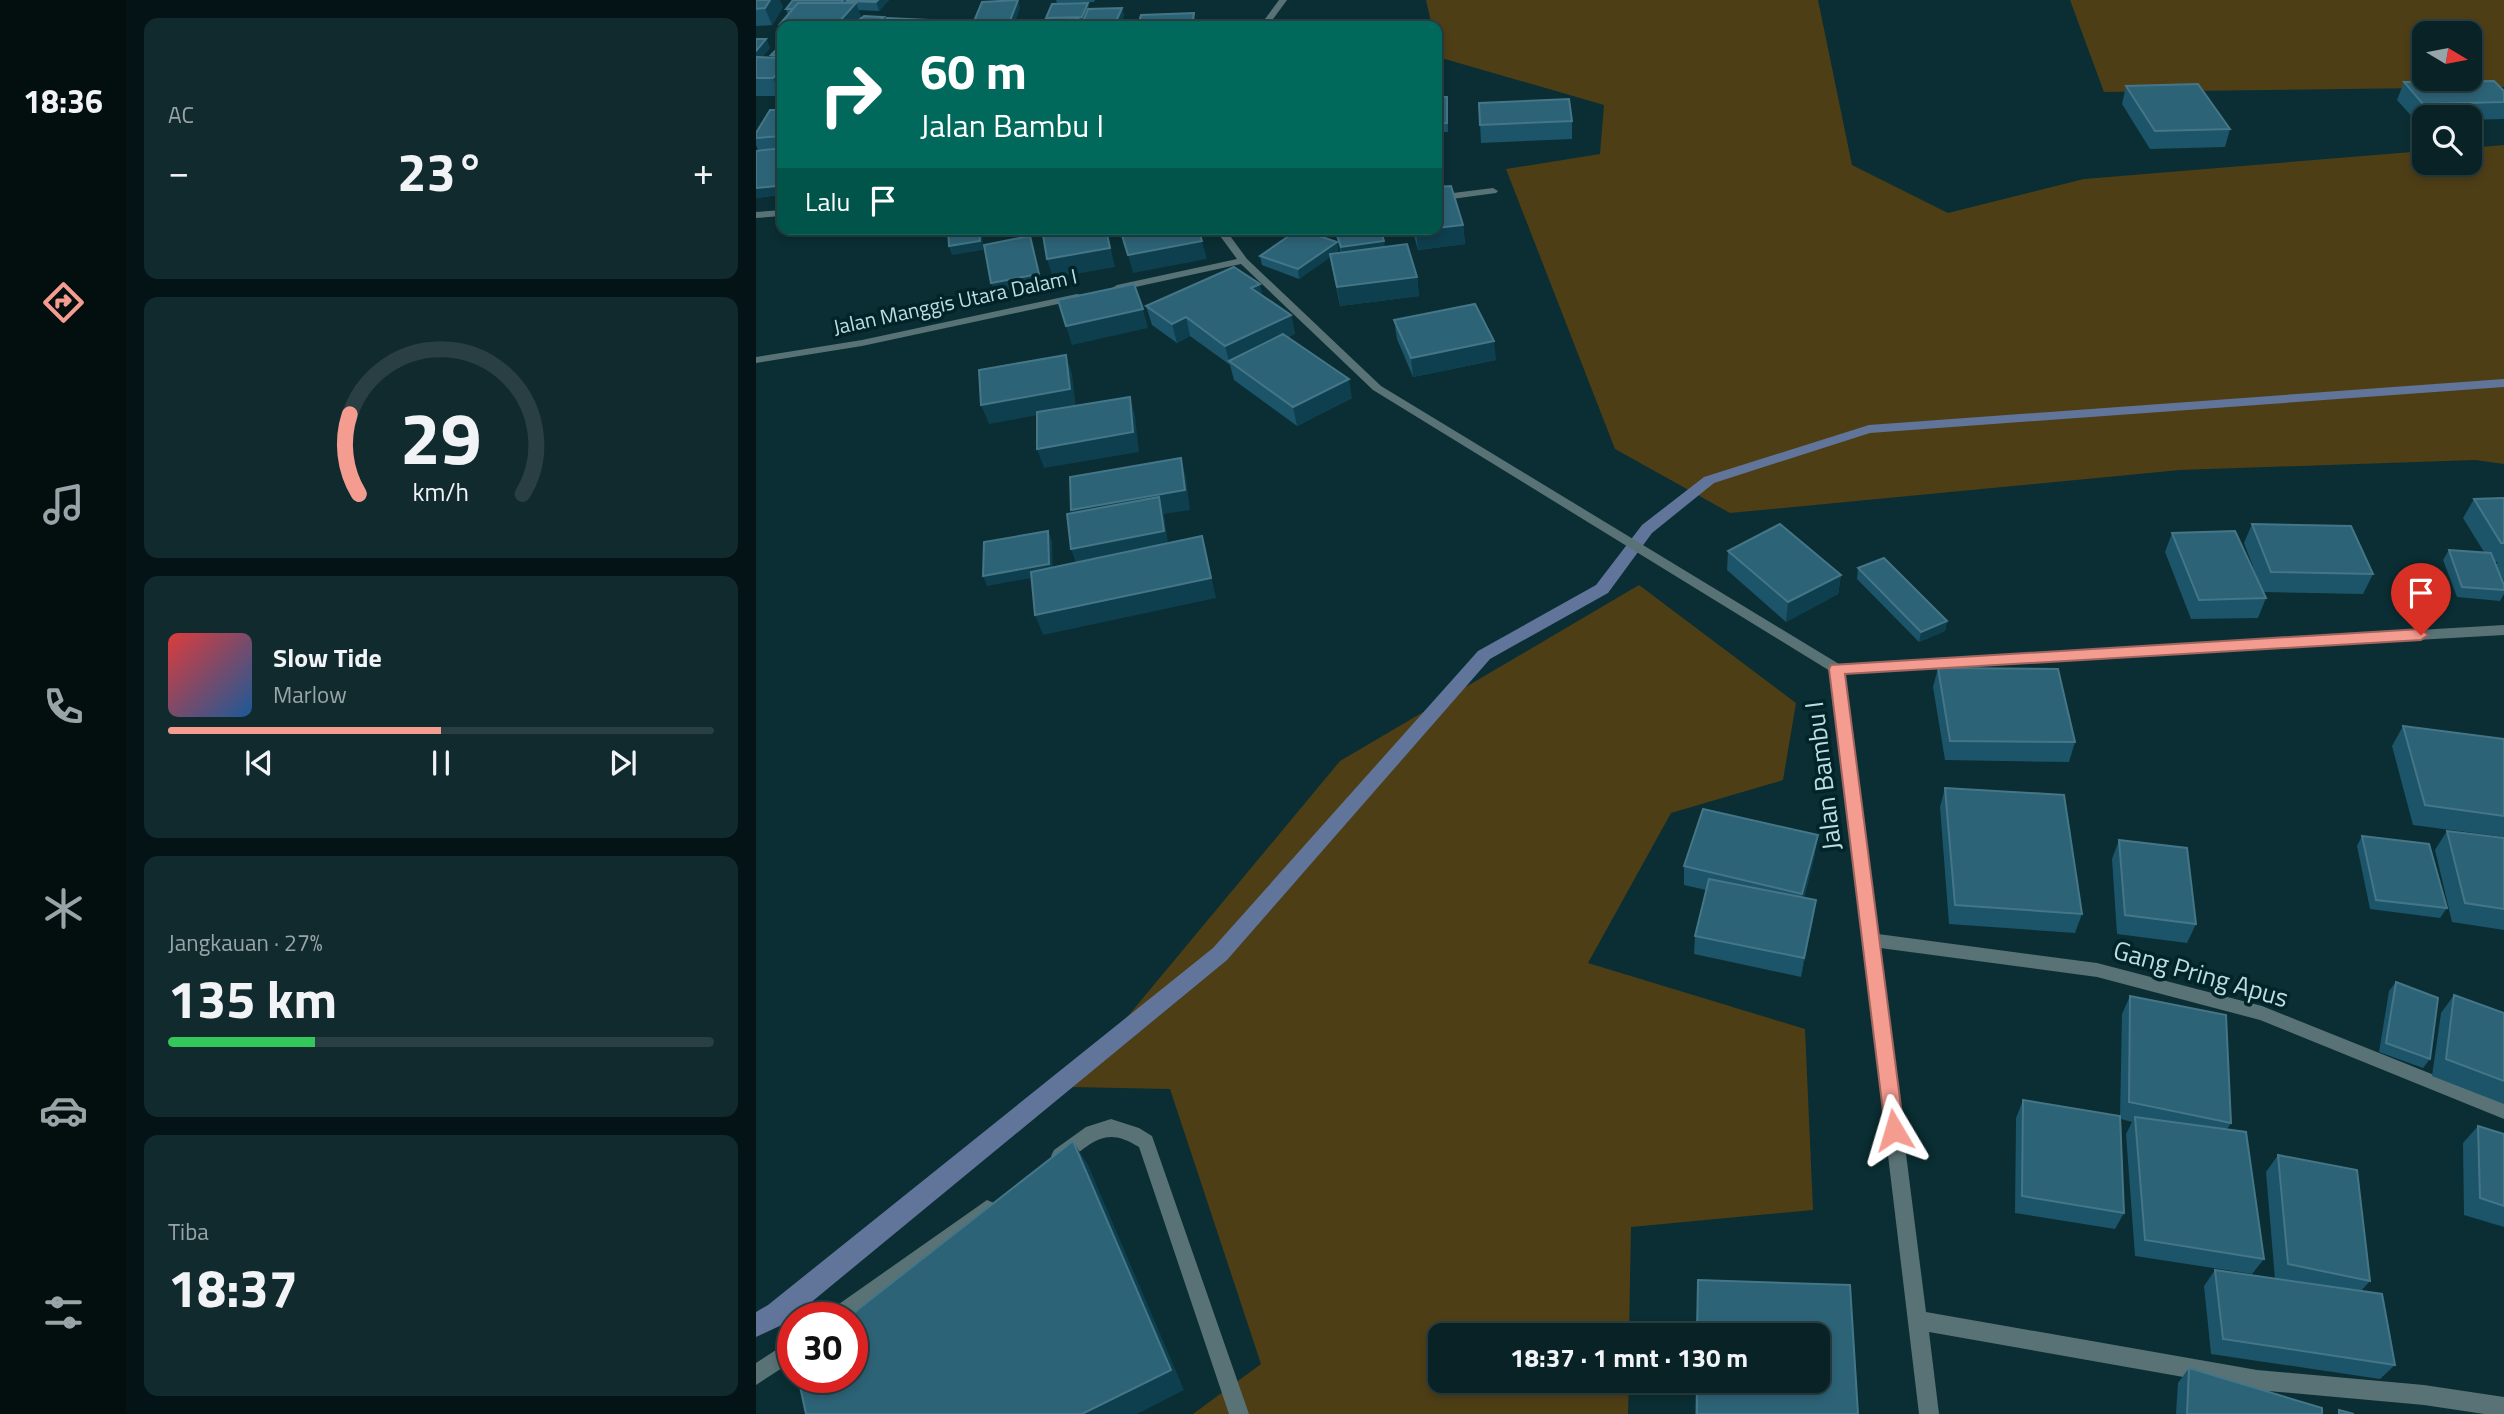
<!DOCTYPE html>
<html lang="id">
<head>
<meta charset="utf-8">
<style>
	body { margin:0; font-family:"Titillium Web",sans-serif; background:#112a2e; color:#f1f3f6; height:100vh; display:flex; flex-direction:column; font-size:26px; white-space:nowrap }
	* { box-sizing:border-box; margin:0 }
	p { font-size:23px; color:#98a4a7 }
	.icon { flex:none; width:38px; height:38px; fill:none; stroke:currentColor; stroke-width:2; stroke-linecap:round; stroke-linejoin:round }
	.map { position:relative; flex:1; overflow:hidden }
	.drawer { display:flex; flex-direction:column; gap:18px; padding:18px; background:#041315; width:630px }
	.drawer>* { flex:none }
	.banner { position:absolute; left:21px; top:21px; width:665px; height:214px; border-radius:14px; box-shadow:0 4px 10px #0003,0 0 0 2px #293f43; background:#00695c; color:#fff; overflow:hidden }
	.needle { width:46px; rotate:100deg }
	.tools { position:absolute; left:1656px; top:21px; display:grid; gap:14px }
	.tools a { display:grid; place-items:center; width:70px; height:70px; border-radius:14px; background:#082226; box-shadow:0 4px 10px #0003,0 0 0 2px #293f43; font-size:35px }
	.speed { position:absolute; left:21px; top:1302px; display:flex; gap:14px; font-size:35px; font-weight:700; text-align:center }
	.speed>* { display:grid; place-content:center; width:91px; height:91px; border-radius:50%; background:#082226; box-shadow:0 4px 10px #0003,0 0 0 2px #293f43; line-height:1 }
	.speed .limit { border:10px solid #d22; background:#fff; color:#111 }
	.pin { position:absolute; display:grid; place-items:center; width:60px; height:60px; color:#fff; margin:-72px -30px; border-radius:50% 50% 50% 0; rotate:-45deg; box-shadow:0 0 7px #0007 }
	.pin .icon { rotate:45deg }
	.me { position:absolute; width:77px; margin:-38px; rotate:353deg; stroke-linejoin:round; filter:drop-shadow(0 0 5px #0008) }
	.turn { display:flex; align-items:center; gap:24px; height:147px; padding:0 28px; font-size:32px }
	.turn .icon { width:91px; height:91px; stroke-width:2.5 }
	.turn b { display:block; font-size:49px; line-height:60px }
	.then { display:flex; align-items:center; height:66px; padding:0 28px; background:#0003; gap:14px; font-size:26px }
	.big { font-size:52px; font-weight:700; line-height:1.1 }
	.drawer .card { flex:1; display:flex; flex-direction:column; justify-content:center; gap:10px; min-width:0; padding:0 24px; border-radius:14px; background:#112a2e }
	.drawer .dial { align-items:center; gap:0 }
	.dial svg { height:182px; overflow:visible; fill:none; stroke:#293f43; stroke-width:7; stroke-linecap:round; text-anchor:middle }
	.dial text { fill:#f1f3f6; stroke:none }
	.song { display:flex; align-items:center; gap:21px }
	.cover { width:84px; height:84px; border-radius:10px; background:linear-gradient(135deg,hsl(0 70% 55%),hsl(210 70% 35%)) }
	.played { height:7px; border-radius:4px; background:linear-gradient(90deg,#f59c91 50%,#293f43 50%) }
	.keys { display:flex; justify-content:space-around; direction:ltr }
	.heat { display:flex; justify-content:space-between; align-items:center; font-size:38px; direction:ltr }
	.charge { height:10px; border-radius:5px; background:linear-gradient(90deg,#34c759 27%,#293f43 0) }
	.trip { position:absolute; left:672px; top:1323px; width:402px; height:70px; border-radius:14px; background:#082226; box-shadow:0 4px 10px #0003,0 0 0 2px #293f43; font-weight:700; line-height:70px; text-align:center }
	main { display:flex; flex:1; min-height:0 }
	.tab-bar { display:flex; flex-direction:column; width:126px; justify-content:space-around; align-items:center; background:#030e0f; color:#98a4a7 }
	.tab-bar .icon { width:49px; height:49px }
	.tab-bar .selected { color:#f59c91 }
	.tab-bar b { font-size:32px; color:#f1f3f6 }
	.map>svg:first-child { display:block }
</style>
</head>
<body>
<main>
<nav class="tab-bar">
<b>18:36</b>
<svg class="icon selected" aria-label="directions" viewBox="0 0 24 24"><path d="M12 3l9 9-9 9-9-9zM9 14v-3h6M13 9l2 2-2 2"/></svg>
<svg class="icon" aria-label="music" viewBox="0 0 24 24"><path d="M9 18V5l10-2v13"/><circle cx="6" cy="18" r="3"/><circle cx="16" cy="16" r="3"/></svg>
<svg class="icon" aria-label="phone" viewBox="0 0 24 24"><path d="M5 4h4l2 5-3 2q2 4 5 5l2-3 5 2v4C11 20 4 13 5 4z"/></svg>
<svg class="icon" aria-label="climate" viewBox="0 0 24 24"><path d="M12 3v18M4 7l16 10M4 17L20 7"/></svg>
<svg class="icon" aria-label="car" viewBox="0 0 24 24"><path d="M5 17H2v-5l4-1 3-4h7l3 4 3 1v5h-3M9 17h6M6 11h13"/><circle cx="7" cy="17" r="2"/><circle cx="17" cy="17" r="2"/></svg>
<svg class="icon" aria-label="filters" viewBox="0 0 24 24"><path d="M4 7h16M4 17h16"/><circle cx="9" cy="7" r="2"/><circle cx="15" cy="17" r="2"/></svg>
</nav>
<section class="drawer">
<div class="card"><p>AC</p>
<div class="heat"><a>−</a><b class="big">23°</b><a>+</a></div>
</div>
<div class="card dial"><svg viewBox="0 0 100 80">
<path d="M14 69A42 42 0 1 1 86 69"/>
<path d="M14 69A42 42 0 0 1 10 34" stroke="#f59c91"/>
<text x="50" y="56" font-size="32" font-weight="700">29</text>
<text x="50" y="72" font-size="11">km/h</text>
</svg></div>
<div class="card">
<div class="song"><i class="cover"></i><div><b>Slow Tide</b><p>Marlow</p></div></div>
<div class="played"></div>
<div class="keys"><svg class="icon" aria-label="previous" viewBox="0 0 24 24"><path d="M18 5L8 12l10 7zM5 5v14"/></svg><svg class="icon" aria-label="pause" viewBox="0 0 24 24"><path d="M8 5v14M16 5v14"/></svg><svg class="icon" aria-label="next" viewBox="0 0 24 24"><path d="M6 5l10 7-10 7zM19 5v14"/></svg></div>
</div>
<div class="card"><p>Jangkauan · 27%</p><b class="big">135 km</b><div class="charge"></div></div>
<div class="card"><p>Tiba</p><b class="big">18:37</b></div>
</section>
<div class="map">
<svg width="1748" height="1414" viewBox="0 0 1748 1414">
	<rect width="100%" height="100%" fill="#0a2e33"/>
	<g fill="#4d3e16" fill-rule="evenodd">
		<polygon points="670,0 1062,0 1096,165 1192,213 1328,179 1668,151 1668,163 1713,163 1713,148 1748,145 1748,464 1719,460 1424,470 974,513 859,449 750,169 844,154 848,105 682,57 681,26 676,26"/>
		<path d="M1314 0H1748V87L1348 92ZM1668 33H1713V79H1668Z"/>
		<polygon points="883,585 1040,703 1027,780 915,813 832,963 1049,1029 1057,1210 875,1227 873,1335 684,1335 684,1381 873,1381 872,1414 437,1414 505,1364 414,1089 313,1087 584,761"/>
	</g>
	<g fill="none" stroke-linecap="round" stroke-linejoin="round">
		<polygon fill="#607599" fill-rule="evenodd" points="1748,379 1748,387 1114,433 958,483 896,533 852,593 734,659 471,960 30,1323 0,1337 0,1312 12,1305 457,948 722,651 840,585 886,525 948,477 1113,425"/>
		<g fill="#597276" fill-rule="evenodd">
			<polygon points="523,0 531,0 512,26 504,26"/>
			<polygon points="737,188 742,191 740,193 681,201 681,195"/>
			<polygon points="26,210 26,216 0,218 0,212"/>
			<polygon points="459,229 469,229 491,259 625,386 1083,664 1748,625 1748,635 1088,673 1122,934 1341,963 1506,1006 1748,1103 1748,1119 1504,1020 1341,977 1124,948 1170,1312 1501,1370 1668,1385 1748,1397 1748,1414 1728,1414 1668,1405 1501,1390 1173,1332 1183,1414 1163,1414 1074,671 617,390 485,264 361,291 356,288 361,285 481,259"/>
			<polygon points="321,294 325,295 325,299 106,346 0,363 0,357 106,340"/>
			<path d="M355 1119 383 1128 396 1136 493 1414H473L383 1147C350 1126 338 1141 310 1162L304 1164 298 1162 295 1156 298 1150 330 1127Z"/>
			<polygon points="231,1200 238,1203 240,1209 238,1215 96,1318 70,1318 73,1311"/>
			<polygon points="37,1339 37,1361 0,1385 0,1363"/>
		</g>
	</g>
	<g fill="#1c5469">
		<polygon points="0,0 27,7 16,25 0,26"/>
		<polygon points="37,0 133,0 123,11 102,10 105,18 128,17 129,20 174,26 26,26 26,30 24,24 32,15 30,9"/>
		<polygon points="300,0 339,0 338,2 301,3"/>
		<polygon points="366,8 368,16 324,25 324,26 290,20 290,18 333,9"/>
		<polygon points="0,39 10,39 14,48 5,58 16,58 15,55 26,44 26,94 25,96 0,96"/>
		<polygon points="1648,82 1748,91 1748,119 1713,120 1713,117 1668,117 1668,121 1660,121 1641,100"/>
		<polygon points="1370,86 1474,129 1469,147 1394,149 1366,104"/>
		<polygon points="681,97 691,97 692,132 681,132"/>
		<polygon points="723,103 816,121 816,139 725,143"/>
		<polygon points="26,110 26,188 24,195 0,198 0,151 2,150 0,145 0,133"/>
		<polygon points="707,225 709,244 662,250 656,229 681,229"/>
		<polygon points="578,229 624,229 629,247 661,277 663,296 584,306 574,257 543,279 506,265 504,256 581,242 582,252 580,254 585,253"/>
		<polygon points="506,295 535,315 539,334 532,337 596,398 541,426 478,380 474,365 434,336 421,343 396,325 390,306"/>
		<polygon points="638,320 740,360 657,377 641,339"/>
		<polygon points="1748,498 1748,581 1740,565 1742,562 1739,562 1748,585 1748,594 1744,601 1701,597 1687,560 1693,550 1728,552 1707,518 1718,499"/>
		<polygon points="1496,524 1617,574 1607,594 1507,592 1510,598 1502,618 1435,619 1409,552 1416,533 1502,580 1488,543"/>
		<polygon points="972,551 1085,575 1082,594 1030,622 971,570"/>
		<polygon points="1102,568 1191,621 1189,631 1163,642 1101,579"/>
		<polygon points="1182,668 1319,742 1313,762 1189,760 1177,687"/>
		<polygon points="1647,726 1748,739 1748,837 1657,825 1636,746"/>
		<polygon points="1189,788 1326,914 1319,933 1193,924 1184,807"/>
		<polygon points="1691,831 1748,838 1748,930 1696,922 1679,850"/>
		<polygon points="1606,836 1691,908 1684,918 1614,909 1601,846"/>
		<polygon points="1363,840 1440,924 1431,943 1361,934 1356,859"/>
		<polygon points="1059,854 1048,898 1057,919 1045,977 938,954 939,936 950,890 928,885 928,866"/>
		<polygon points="1640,982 1674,1059 1667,1068 1623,1052 1633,991"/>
		<polygon points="1698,995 1748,1013 1748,1104 1676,1076 1685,1013"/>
		<polygon points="1374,996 1475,1123 1471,1129 1508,1259 1496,1274 1379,1256 1370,1134 1376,1122 1365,1119 1368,1213 1359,1229 1259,1213 1260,1118 1267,1100 1364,1118 1366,1014"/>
		<polygon points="1722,1126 1748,1134 1748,1227 1708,1215 1707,1143"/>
		<polygon points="1522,1155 1614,1281 1605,1291 1639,1365 1624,1379 1455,1354 1448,1286 1459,1270 1519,1279 1510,1172"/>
		<polygon points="942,1280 1094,1285 1102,1414 939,1414 940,1381 1062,1381 1062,1335 940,1335"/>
		<polygon points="1433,1368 1566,1414 1420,1414 1422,1383"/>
	</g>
	<g fill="#0e3f4e">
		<polygon points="14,0 24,0 27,7 16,25 9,8"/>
		<polygon points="122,0 133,0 123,11 120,2"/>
		<polygon points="262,0 264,8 258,26 252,26"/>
		<polygon points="100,3 106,19 100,26 84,26 82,23"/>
		<polygon points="332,3 334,11 328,25 326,17"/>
		<polygon points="366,8 368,16 364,26 358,26"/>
		<polygon points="438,13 440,21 439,26 436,26"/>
		<polygon points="128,17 131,25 130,26 117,26"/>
		<polygon points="322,19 324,26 319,26"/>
		<polygon points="172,20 174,26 165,26"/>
		<polygon points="10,39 14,48 1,63 0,51"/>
		<polygon points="26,69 26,94 25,96 17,78"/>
		<polygon points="26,163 26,188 24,195 0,198 0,188"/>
		<polygon points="707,225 709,244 662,250 660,231"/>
		<polygon points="223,229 226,229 227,250 196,255 193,246"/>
		<polygon points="350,229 351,232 359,267 297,278 291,259"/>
		<polygon points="274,236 286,283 239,292 235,283"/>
		<polygon points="446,241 451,259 377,273 372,255"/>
		<polygon points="628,241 630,250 586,257 585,247"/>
		<polygon points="581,242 582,252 543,279 542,269"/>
		<polygon points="661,277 663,296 584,306 581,287"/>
		<polygon points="504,284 508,303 495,288"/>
		<polygon points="387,309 392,328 316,345 310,326"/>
		<polygon points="535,315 539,334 477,364 473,361 474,365 469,346"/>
		<polygon points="430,317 434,336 421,343 416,324"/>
		<polygon points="738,341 740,360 657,377 655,358"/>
		<polygon points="310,355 316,374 320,408 233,424 225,405"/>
		<polygon points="593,379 596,398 541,426 537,407"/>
		<polygon points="374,397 379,416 383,452 288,468 281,449"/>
		<polygon points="425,458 430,478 434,510 408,514 413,551 322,569 315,549 322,529 315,510"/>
		<polygon points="292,531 296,541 297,574 231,586 227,576"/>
		<polygon points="446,536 460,598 287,635 279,615"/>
		<polygon points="1085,575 1082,594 1030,622 1032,602"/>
		<polygon points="1191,621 1189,631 1163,642 1165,632"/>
		<polygon points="1062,835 1059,854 1044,913 1046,894"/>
		<polygon points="1060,900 1057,919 1045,977 1048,958"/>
		<polygon points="317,1141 332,1165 428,1390 381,1414 326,1414"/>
	</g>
	<g fill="#2d6376" stroke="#447687" stroke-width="2">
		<polygon points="0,0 14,0 9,8 0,9"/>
		<polygon points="37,0 87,0 85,3 42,3 37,9 30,9"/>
		<polygon points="92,0 122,0 120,2 90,1"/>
		<polygon points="262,0 252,26 216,26 226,2"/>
		<polygon points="42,3 100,3 82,23 24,24"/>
		<polygon points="332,3 326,17 290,18 296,4"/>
		<polygon points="366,8 358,26 325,26 332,9"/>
		<polygon points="438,13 436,26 382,26 385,15"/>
		<polygon points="108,16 128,17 117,26 95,26"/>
		<polygon points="131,18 172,20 165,26 122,26"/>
		<polygon points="322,19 319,26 288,26 290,20"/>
		<polygon points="0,39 10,39 0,51"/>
		<polygon points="26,44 26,55 15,55"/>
		<polygon points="0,57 26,58 26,69 17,78 0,78"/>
		<polygon points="1738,81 1748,91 1748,102 1667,104 1648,82"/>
		<polygon points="1442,84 1474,129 1399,131 1370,86"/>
		<rect x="681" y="97" width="10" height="26"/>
		<polygon points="813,99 816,121 724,125 723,103"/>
		<polygon points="14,110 26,110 26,136 0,138 0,133"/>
		<polygon points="26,148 26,163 20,186 0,188 0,151"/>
		<polygon points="695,186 707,225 681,228 681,187"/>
		<polygon points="192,229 223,229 224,241 193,246"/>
		<polygon points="286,229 350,229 354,248 291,259"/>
		<polygon points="364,229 442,229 446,241 372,255"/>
		<polygon points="543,229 581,242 542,269 504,256"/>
		<polygon points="579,229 624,229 628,241 585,247"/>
		<polygon points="274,236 283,274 235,283 228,245"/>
		<polygon points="651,244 661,277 581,287 574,254"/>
		<polygon points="478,267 504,284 495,288 535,315 469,346 430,317 416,324 390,306"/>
		<polygon points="378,284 387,309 310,326 302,300"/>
		<polygon points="719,304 738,341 655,358 638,320"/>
		<polygon points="527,334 593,379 537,407 473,361"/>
		<polygon points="310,355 314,389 225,405 223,370"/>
		<polygon points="374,397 377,432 281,449 281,412"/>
		<polygon points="425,458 429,490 315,510 314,477"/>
		<polygon points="403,497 408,531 315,549 311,514"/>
		<polygon points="1748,498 1748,543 1745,543 1718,499"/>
		<polygon points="1024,524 1085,575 1032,602 972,551"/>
		<polygon points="1496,524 1595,526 1617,574 1515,572"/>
		<polygon points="292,531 293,564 227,576 228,542"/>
		<polygon points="1479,531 1510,598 1443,600 1416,533"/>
		<polygon points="446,536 455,578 279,615 275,572"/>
		<polygon points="1693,550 1735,553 1748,585 1748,590 1706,587"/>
		<polygon points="1128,558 1191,621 1165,632 1102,568"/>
		<polygon points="1182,668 1302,669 1319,742 1194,741"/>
		<polygon points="1647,726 1748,739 1748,816 1669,805"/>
		<polygon points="1189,788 1308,795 1326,914 1199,905"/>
		<polygon points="947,809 1062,835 1046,894 928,866"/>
		<polygon points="1691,831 1748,838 1748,909 1709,903"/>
		<polygon points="1606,836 1673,844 1691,908 1620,900"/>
		<polygon points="1363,840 1431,848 1440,924 1369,915"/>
		<polygon points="953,879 1060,900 1048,958 939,936"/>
		<polygon points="1640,982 1682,998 1674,1059 1630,1043"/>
		<polygon points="1698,995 1748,1013 1748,1081 1690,1059"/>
		<polygon points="1374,996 1470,1015 1475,1123 1373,1102"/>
		<polygon points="1267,1100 1364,1116 1368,1213 1266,1196"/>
		<polygon points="1379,1117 1490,1132 1508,1259 1389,1240"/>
		<polygon points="1722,1126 1748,1134 1748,1206 1724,1198"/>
		<polygon points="317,1141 415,1370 326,1414 50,1414 42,1377 96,1377 96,1318 91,1318"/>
		<polygon points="1522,1155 1601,1170 1614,1281 1532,1264"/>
		<polygon points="1459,1270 1626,1294 1639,1365 1467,1339"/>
		<polygon points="942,1280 1094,1285 1102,1414 941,1414 941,1381 1062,1381 1062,1335 941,1335"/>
		<polygon points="1433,1368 1566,1408 1566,1414 1431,1414"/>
		<polygon points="1583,1410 1598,1414 1583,1414"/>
	</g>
	<polygon fill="#f59c91" stroke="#9f655e" stroke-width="2" points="1665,629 1672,635 1665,640 1089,674 1148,1130 1145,1136 1138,1139 1130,1136 1073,669 1075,665"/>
	<g text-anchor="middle" stroke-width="7" stroke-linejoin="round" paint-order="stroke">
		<g font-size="21" fill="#bddde2" stroke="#012429">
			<text transform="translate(199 302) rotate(-12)" y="7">Jalan Manggis Utara Dalam I</text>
		</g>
		<g font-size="26" fill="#bddde2" stroke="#012429">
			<text transform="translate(1067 776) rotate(-97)" y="9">Jalan Bambu I</text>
			<text transform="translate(1445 974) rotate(16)" y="9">Gang Pring Apus</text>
		</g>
	</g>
</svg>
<div class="tools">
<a><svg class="needle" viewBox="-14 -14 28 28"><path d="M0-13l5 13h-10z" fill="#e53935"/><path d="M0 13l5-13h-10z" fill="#98a4a7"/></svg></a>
<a><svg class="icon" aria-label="search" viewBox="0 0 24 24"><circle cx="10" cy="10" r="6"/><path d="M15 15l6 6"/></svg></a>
</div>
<div class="speed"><div class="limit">30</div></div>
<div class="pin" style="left:1665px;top:635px;background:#d93025"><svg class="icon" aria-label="arrive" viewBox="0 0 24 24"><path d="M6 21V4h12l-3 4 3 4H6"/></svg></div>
<svg class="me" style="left:1138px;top:1130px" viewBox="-20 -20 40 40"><path d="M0-17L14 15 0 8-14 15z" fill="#f59c91" stroke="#fff" stroke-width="4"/></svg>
<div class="trip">18:37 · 1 mnt · 130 m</div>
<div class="banner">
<div class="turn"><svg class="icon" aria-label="right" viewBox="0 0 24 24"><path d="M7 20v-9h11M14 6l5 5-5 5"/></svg><div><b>60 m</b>Jalan Bambu I</div></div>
<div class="then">Lalu<svg class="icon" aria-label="arrive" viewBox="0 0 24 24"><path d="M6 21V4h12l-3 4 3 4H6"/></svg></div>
</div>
</div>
</main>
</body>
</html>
